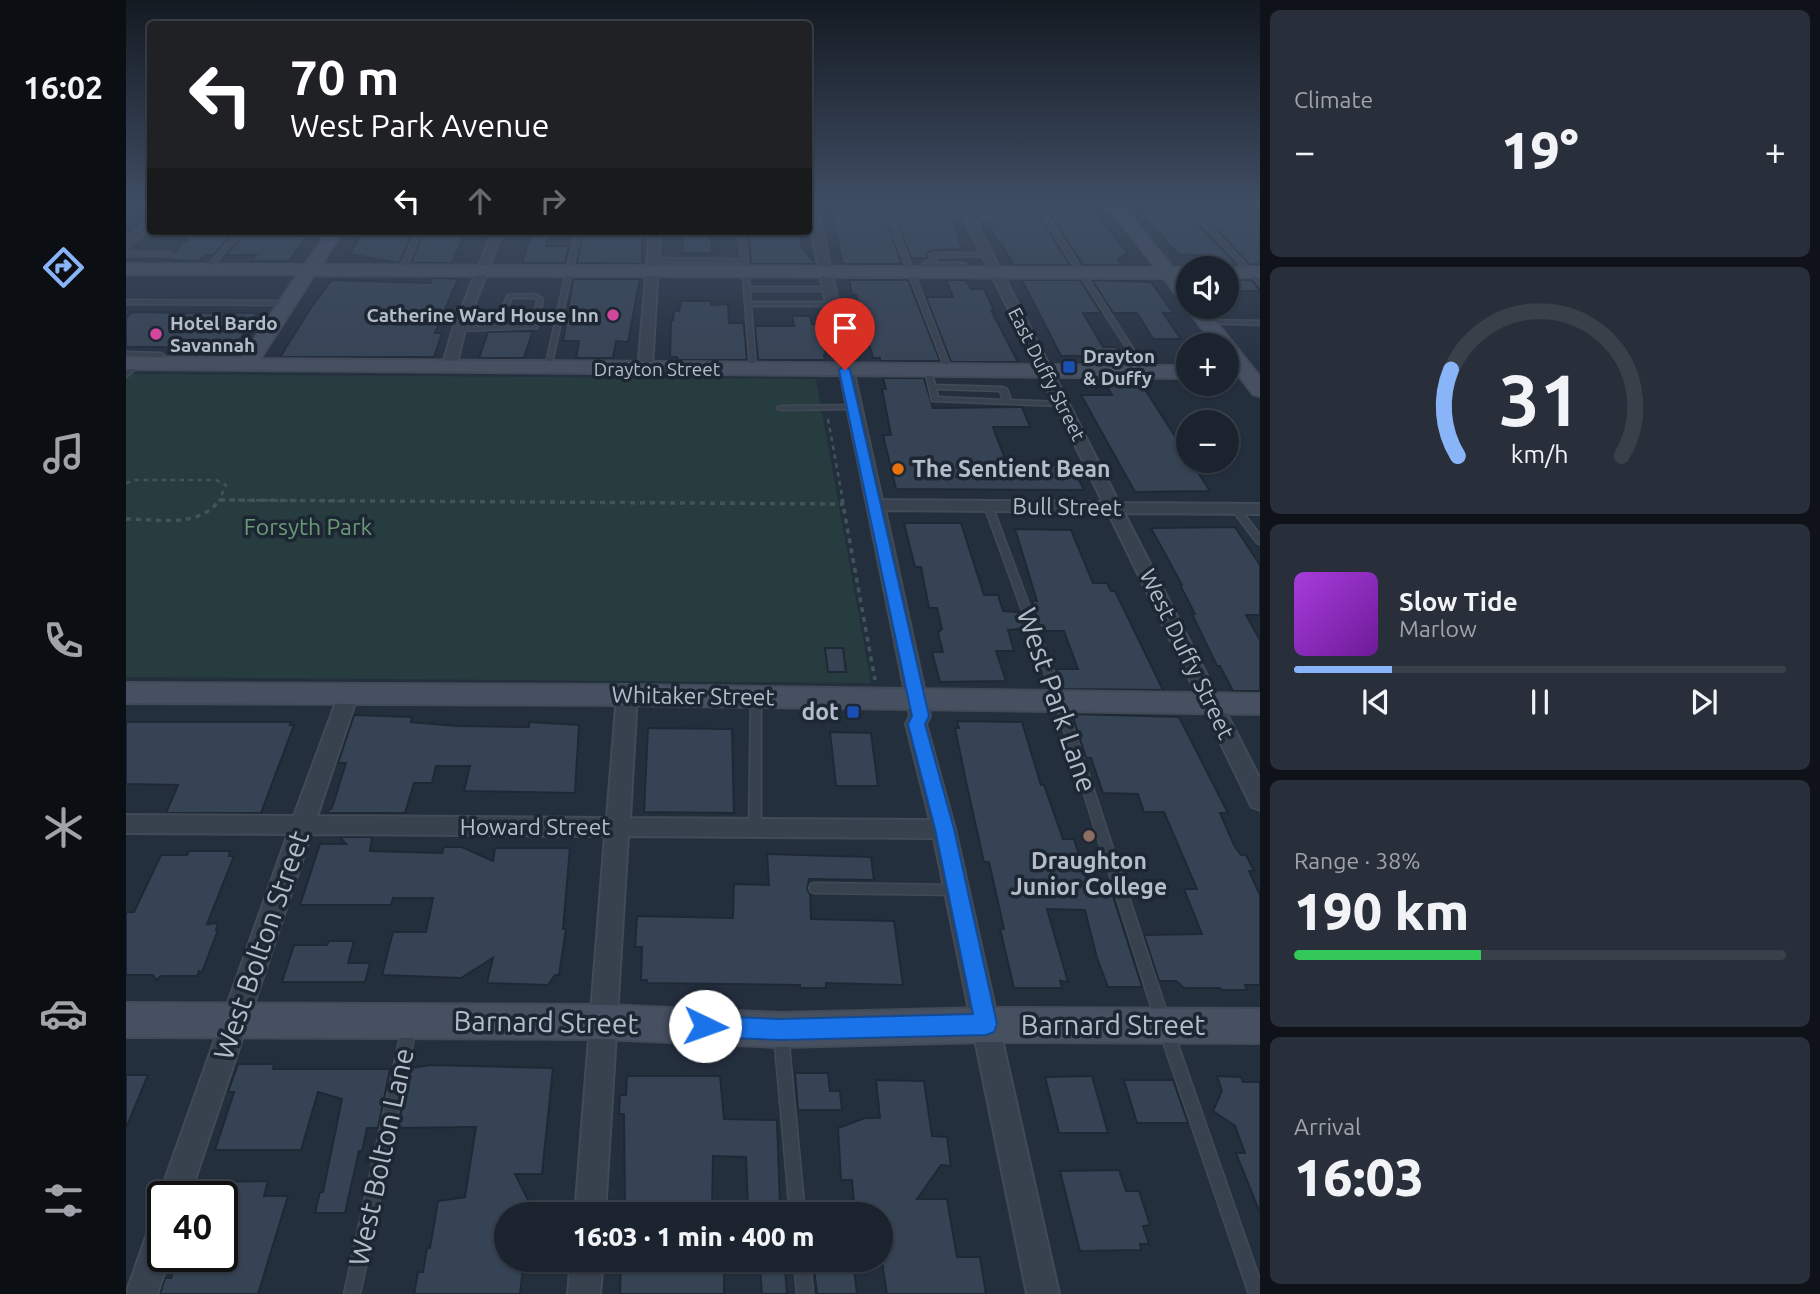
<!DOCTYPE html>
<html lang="en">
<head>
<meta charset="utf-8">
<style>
	body { margin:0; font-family:Ubuntu,sans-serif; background:#282f3a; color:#f1f3f6; height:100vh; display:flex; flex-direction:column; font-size:26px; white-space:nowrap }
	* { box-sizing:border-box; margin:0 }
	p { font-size:23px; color:#a0a4aa }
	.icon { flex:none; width:38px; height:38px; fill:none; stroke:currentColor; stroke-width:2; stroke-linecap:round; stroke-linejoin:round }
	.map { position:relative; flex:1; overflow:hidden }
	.panel { display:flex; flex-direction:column; gap:10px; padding:10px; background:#0f1319; width:560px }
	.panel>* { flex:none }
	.hud { position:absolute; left:21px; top:21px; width:665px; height:214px; border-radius:7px; box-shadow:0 2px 5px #0004,0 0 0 2px #39404a; background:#202124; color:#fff; overflow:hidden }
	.buttons { position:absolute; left:1050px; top:256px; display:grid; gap:14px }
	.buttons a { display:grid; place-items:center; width:63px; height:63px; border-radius:50%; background:#1b232e; box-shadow:0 2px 5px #0004,0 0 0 2px #39404a; font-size:35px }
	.speed { position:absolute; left:21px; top:1181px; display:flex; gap:14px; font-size:35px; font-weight:700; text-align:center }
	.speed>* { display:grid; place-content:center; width:91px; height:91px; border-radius:50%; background:#1b232e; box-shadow:0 2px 5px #0004,0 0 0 2px #39404a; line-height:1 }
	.speed .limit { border:4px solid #111; border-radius:10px; background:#fff; color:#111 }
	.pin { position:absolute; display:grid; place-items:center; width:60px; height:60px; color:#fff; margin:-72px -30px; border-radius:50% 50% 50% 0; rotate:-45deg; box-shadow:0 0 7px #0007 }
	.pin .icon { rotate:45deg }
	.me { position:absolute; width:77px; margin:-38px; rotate:93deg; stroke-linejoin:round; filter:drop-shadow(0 0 5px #0008) }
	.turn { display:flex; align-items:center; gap:24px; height:147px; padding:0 28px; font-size:32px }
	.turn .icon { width:91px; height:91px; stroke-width:2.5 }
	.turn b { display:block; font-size:49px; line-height:60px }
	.lanes { display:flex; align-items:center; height:66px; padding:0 28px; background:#0003; justify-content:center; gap:35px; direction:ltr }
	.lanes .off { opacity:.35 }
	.big { font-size:52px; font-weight:800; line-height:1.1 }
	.panel .card { flex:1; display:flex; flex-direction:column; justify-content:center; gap:10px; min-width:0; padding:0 24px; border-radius:10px; background:#282f3a }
	.panel .dial { align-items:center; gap:0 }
	.dial svg { height:182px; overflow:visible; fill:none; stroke:#39404a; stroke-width:7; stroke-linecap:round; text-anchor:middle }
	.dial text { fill:#f1f3f6; stroke:none }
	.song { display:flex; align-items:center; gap:21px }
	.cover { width:84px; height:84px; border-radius:10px; background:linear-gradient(135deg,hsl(280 70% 55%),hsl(280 70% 35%)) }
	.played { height:7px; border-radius:4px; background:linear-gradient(90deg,#8ab4f8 20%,#39404a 20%) }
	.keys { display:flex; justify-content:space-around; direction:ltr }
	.heat { display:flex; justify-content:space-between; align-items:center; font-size:38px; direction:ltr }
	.charge { height:10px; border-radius:5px; background:linear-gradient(90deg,#34c759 38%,#39404a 0) }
	.trip { position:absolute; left:368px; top:1202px; width:399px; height:70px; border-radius:35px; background:#1b232e; box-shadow:0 2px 5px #0004,0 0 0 2px #39404a; font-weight:800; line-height:70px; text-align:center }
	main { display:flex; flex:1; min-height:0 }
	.tab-bar { display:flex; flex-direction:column; width:126px; justify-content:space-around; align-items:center; background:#0b0e12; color:#a0a4aa }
	.tab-bar .icon { width:49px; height:49px }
	.tab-bar .active { color:#8ab4f8 }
	.tab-bar b { font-size:32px; color:#f1f3f6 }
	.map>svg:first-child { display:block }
</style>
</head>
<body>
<main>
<nav class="tab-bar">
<b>16:02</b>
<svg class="icon active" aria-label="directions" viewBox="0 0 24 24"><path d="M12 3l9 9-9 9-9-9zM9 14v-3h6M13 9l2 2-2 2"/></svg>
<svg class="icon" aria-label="music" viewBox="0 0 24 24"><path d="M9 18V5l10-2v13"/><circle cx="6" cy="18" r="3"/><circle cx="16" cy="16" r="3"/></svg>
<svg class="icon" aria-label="phone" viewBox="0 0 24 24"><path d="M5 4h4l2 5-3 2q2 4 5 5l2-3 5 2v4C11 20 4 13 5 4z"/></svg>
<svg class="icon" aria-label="climate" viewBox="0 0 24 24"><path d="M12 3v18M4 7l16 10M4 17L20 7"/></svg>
<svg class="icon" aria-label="car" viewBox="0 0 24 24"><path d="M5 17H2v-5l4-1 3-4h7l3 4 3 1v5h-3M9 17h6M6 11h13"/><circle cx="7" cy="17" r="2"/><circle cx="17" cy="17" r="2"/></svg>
<svg class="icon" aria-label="filters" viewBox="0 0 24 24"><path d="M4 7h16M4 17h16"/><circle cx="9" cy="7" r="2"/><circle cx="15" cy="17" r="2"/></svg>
</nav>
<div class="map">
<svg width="1134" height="1294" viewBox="0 0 1134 1294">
	<rect width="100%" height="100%" fill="#242f3e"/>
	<polygon fill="#263c3f" points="0,374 690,379 745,683 0,677"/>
	<g fill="#364354" stroke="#1f2835" stroke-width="2">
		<polygon points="706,202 753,202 776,264 717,264 703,206 706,206"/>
		<polygon points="828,202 837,223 828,223 836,249 806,250 800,254 801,258 785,258 764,203"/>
		<polygon points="843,203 905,203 944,265 888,265 874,242 871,241 862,223 853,223"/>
		<polygon points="917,203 966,205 975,220 1002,253 992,259 995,265 957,265"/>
		<polygon points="1042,203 1053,204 1111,265 1096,266 1092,261 1080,260 1076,255 1052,254 1015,214 1019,214 1014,208 1046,208"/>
		<polygon points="1066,204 1118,205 1134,219 1134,264 1124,265"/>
		<polygon points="68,231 108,231 88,255 80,255 72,261 41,260"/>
		<polygon points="120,231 184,231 163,261 125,261 130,255 100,255"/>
		<polygon points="237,231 287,231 273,263 224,254"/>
		<polygon points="298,231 340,232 326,263 285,263"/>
		<polygon points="406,231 424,231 420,246 443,246 439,263 396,263"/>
		<polygon points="457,231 516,231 516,264 451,263"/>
		<polygon points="645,231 673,231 676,247 689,264 625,264 623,234 645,235"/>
		<polygon points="557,232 585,232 586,253 556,253"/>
		<polygon points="306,278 332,279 309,333 316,333 308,357 154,357 186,306 206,280 305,283"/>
		<polygon points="447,279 514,279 502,342 490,341 487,358 450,358 453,341 437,341"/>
		<polygon points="723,280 782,280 814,361 754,361 754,358 747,358 730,295 726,295"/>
		<polygon points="820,280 840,280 845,289 858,289 868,310 865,310 892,362 825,362 800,297 827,297"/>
		<polygon points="896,280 954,280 975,313 957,313 977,347 991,347 1002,363 967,363 963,356 935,356"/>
		<polygon points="966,280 1025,282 1047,313 1037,313 1055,339 1027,339 1011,313 987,313"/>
		<polygon points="1101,280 1126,280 1134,291 1101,291"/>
		<polygon points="555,301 585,301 585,305 602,304 603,323 617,323 618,326 621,360 552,360 551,357 544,357 545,320 547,320 548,311 553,311"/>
		<polygon points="6,312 61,313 131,313 104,355 42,355 43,347 0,347 0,318"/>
		<polygon points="666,316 684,316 686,324 691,324 700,355 698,355 699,360 632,360 629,326 668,326"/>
		<polygon points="407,331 398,358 353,358 362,332"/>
		<polygon points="757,378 798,378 807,408 896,407 904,427 867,427 879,459 888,459 890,464 946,465 958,490 770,489 757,435 765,435 756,389 760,389"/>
		<polygon points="977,380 1013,380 1084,491 1009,492 955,395 986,395"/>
		<polygon points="778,523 835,523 858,595 872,595 877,611 894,612 900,628 882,630 888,651 870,651 880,681 814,682 806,652 817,652 812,633 816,629 811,608 803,608 795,567 789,567"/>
		<polygon points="1109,527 1134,565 1134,615 1120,615 1134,640 1134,691 1107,691 1094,666 1091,666 1066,614 1069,614 1054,585 1056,585 1025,528"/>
		<polygon points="889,529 945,530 967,583 981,583 985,591 989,591 1037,690 937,689 930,669 952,669 938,631 918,631 914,628 906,601 911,601"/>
		<polygon points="699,648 717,648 720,672 702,672"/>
		<polygon points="946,714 1053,717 1102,813 1094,813 1108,845 1115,855 1120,855 1128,871 1123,871 1134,895 1134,985 1119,985 1121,990 1095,990 1094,988 1058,988 1050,981 1033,981 1018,935 1076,934 1058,889 1071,889 1038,812 1018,812 1012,794 977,793 965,758 960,758"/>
		<polygon points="228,715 286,717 285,722 331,726 403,727 403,722 453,725 449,793 338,791 344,766 310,766 306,783 288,783 279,813 199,813 206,808 220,763 212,763"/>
		<polygon points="831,721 896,722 915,785 918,785 937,839 948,839 964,889 985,890 1016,987 982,987 971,958 959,910 921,909 942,982 934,981 936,988 888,988 874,929 878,929 863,862 858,862 841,786 829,728 833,728"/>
		<polygon points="0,722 165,722 164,725 168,725 135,813 40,813 52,785 0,784"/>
		<polygon points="522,728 606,729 608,813 518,812"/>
		<polygon points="704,732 745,733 752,786 710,786"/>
		<polygon points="214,837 246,837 244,851 316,853 318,847 336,847 367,861 369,848 444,848 437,929 440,929 433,975 429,975 422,985 361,983 367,958 335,978 256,975 267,932 300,932 307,898 267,898 265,905 174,905 194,844 220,844"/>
		<polygon points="63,851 104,851 103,856 108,856 81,924 92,923 90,930 92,930 76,972 73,971 71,976 35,976 30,980 27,975 0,975 0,912 8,912 35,855 61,855"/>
		<polygon points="641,854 745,857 748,880 683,879 681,889 684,894 685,919 768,921 777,985 700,983 700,988 674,988 674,985 521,983 521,980 515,980 516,947 509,947 511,916 607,918 608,884 643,885"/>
		<polygon points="203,941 228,941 222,963 244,963 239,982 156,982 168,945 201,945"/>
		<polygon points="112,1064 148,1064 147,1069 264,1069 252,1128 241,1128 236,1151 233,1151 219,1213 189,1213 194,1192 197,1192 216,1099 192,1092 175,1150 89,1150 108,1092 102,1092"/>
		<polygon points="305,1065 427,1068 416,1174 389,1174 409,1214 380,1214 380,1260 398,1260 394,1294 288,1294 292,1272 297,1272 301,1248 304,1248 312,1201 339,1197 350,1127 272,1128 284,1068"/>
		<polygon points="669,1073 702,1073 704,1091 714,1091 716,1110 672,1110"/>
		<polygon points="0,1075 22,1075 0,1128"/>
		<polygon points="501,1076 594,1076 598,1119 651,1120 654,1206 622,1207 620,1157 587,1156 586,1214 499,1214 498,1114 493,1114 494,1095 500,1095"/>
		<polygon points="966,1076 982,1133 933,1133 919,1077"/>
		<polygon points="1091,1076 1115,1077 1117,1082 1134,1082 1134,1213 1110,1153 1119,1153 1109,1126 1087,1111 1096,1091"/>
		<polygon points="750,1080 798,1081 806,1136 821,1137 825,1166 815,1165 791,1199 821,1199 831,1257 854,1257 860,1294 761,1294 754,1249 754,1214 729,1214 726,1180 715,1180 712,1128 739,1118 754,1118"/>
		<polygon points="998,1080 1047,1080 1062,1123 1011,1123"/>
		<polygon points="993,1170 1000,1191 1013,1191 1024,1225 1017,1226 1023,1244 1014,1244 1015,1250 954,1251 934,1171"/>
		<polygon points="142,1181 138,1196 162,1196 132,1294 34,1294 39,1278 45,1278 52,1256 96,1256 96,1197 73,1197 78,1182"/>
		<polygon points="495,1260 598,1260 598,1294 494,1294"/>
		<polygon points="687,1260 727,1260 731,1294 691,1294"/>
		<polygon points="659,1269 661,1294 636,1294 634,1270"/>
	</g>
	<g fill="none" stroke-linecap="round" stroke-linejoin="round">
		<g stroke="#414a57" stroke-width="3">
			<g id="lane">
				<polygon points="755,202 761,202 826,371 825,372 820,371"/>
				<polygon points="907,202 913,202 1022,372 1021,373 1016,372"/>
				<polygon points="1055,202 1061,202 1134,279 1134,285"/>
				<polygon points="111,231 117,231 84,270 80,270 80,268"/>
				<polygon points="290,231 296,231 279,270 274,271 273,270"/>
				<polygon points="449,231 455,231 425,368 422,370 419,368"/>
				<polygon points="613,231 619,231 624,287 703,287 706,289 703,291 624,291 625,302 706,302 709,304 706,306 625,306 630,369 627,371 624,369 616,263 526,262 523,260 526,258 615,259"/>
				<polygon points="0,252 43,252 46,254 43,256 0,256"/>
				<polygon points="861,253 863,254 863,256 810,257 810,261 805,263 838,263 841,265 838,267 804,267 806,271 803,273 800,271 797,263 805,259 803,255 806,253"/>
				<path d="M410 294 417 299 411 328 333 331 330 329 333 327 367 326 382 295ZM386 298H409L411 300 406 325 374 326Z"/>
				<polygon points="0,300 162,301 165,303 162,305 0,304"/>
				<polygon points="1081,320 1134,321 1134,325 1079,323 1079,321"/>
				<polygon points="0,352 35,353 38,355 29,365 27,366 24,364 30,357 0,356"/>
				<polygon points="10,363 15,364 0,377 0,371"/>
				<path d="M802 369 805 371 809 385 877 387 881 389 885 400 936 402 940 404 936 406 806 401 799 371ZM810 389 874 391 877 400 812 397Z"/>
				<polygon points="727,405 730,405 730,409 655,410 651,408 655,406"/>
				<polygon points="859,503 865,503 866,505 939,702 1043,1019 1041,1023 1036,1025 1031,1023 1029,1019 929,702 858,505"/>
				<polygon points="1107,507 1113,507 1134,535 1134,544 1131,543 1107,511 1106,509"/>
				<polygon points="630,694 634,695 635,698 635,828 633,831 629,833 625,831 623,828 625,698 626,695"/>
				<polygon points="689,883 831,885 835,886 837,890 835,894 831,895 689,893 685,892 683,888 685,884"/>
				<polygon points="283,1022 288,1024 290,1028 234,1294 218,1294 276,1028 278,1024"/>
				<polygon points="1041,1027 1046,1029 1048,1033 1134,1280 1134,1294 1123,1294 1034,1033 1036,1029"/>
				<polygon points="655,1028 660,1030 662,1034 679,1214 664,1214 648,1034 650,1030"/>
				<polygon points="668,1260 684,1260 687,1294 671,1294"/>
			</g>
		</g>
		<g stroke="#414a57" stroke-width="4">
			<g id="street">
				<polygon points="682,202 690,202 756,500 977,502 830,202 840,202 993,503 1134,504 1134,514 998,513 1134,779 1134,810 1126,807 1123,801 982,512 759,510 804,716 800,724 829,829 933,1294 901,1294 808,838 502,836 479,1214 449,1214 479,836 185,834 63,1197 37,1197 37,1206 33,1197 162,834 0,833 0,815 168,816 215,689 229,689 232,694 191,816 481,818 491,695 494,690 508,690 511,695 504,818 804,820 780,724 784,716 682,215"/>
				<polygon points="24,219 24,228 0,249 0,240"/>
				<polygon points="367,231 377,231 339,329 330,367 323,371 318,370 316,367 327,329"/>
				<polygon points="524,231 534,231 526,369 519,373 512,369"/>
				<polygon points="37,1216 37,1256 44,1256 31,1294 0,1294 26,1220"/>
				<polygon points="445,1260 477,1260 474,1294 442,1294"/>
			</g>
		</g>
		<g stroke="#414a57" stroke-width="4">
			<g id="secondary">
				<polygon points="979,202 993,202 1047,268 1062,268 1062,278 1055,278 1062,287 1062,306 1077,306 1134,377 1134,396 1127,394 1101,360 1101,345 1089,345 1059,306 1062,303 1056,302 1038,278 188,275 134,359 1062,366 1062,378 0,369 0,357 116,358 172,274 0,274 0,264 179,265 202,231 216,231 195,265 1030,268"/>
				<polygon points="1134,267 1134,277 1101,278 1101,268"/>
				<polygon points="0,683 501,685 1134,694 1134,714 501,705 0,703"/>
				<polygon points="0,1003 478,1005 655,1013 860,1008 1134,1009 1134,1043 860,1042 655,1047 478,1039 0,1037"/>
			</g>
		</g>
		<g stroke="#3f5557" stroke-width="2.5" stroke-dasharray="4.5 4.5" stroke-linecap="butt">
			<polyline points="702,419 717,501"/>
			<polyline points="0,483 10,480 90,480 100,485 93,501"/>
			<polyline points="94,500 216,501"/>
		</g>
		<g stroke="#3f5557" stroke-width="3.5" stroke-dasharray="5 5" stroke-linecap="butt">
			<polyline points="716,499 749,680"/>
			<polyline points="94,500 718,504"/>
			<path d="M0 519C31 519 74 529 94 499"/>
		</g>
		<use href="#lane" fill="#38414e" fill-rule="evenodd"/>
		<use href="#street" fill="#38414e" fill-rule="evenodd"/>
		<use href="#secondary" fill="#465061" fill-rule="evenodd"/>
	</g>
	<linearGradient id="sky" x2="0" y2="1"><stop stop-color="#141a22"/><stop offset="0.53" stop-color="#3f4d63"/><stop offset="1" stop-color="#3f4d63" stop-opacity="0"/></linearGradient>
	<rect width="1134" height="383" fill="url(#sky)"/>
	<polygon fill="#1a73e8" stroke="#114b97" stroke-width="2" points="719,366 724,370 803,716 799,724 828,829 871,1024 868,1032 860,1035 655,1040 579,1037 571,1033 568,1026 571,1019 579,1016 655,1019 847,1014 809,829 782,724 786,716 713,370"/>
	<g fill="#d1479c" stroke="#1d2633" stroke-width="2.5">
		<circle cx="487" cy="315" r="7"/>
		<circle cx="30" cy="334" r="7"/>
	</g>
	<g fill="#1a4fb4" stroke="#1d2633" stroke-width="2.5">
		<rect x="936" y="360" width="14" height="14" rx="3.5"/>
		<rect x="720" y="705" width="14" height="14" rx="3.5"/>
	</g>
	<circle fill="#e8710a" stroke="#1d2633" stroke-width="2.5" cx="772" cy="469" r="7"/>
	<circle fill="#8d6e63" stroke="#1d2633" stroke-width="2.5" cx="963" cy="836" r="7"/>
	<g text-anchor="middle" stroke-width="7" stroke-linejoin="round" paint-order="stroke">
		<g font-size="19" font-weight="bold" fill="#b4bcc9" stroke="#1d2633" text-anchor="start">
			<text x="473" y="322" text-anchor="end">Catherine Ward House Inn</text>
			<text x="44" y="330">Hotel Bardo<tspan x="44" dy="22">Savannah</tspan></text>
			<text x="957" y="363">Drayton<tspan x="957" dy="22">&amp; Duffy</tspan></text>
		</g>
		<g font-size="19" fill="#b4bcc9" stroke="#1d2633">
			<text x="531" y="376">Drayton Street</text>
			<text transform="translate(921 374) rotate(63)" y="7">East Duffy Street</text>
		</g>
		<g font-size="23" font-weight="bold" fill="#b4bcc9" stroke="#1d2633" text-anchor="start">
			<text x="786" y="477">The Sentient Bean</text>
			<text x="713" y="720" text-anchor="end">dot</text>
			<text x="963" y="869" text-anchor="middle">Draughton<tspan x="963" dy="26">Junior College</tspan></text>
		</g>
		<g font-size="23" fill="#b4bcc9" stroke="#1d2633">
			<text transform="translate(941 507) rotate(1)" y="8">Bull Street</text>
			<text transform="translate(1061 654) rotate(64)" y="8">West Duffy Street</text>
			<text transform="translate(567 696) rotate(1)" y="8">Whitaker Street</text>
			<text x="409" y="835">Howard Street</text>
		</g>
		<g font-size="23" fill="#6b9a76" stroke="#1d2633">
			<text x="182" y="535">Forsyth Park</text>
		</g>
		<g font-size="28" fill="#b4bcc9" stroke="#1d2633">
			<text transform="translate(931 700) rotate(71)" y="10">West Park Lane</text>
			<text transform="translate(135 945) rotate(-71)" y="10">West Bolton Street</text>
			<text transform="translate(420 1022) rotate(1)" y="10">Barnard Street</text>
			<text x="987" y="1035">Barnard Street</text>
			<text transform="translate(255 1157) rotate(-78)" y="10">West Bolton Lane</text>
		</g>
	</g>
</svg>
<div class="buttons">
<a><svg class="icon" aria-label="sound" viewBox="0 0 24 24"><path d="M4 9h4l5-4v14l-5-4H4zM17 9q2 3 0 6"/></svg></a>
<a>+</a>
<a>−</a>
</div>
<div class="speed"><div class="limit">40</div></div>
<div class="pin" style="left:719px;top:370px;background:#d93025"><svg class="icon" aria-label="arrive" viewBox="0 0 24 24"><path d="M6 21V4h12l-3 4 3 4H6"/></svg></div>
<svg class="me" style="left:579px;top:1026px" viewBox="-20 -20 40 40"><circle r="19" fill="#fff"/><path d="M0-13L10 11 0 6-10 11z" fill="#1a73e8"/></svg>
<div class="trip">16:03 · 1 min · 400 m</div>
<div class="hud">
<div class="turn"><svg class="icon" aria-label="left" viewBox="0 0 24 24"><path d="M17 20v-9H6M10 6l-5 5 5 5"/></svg><div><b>70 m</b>West Park Avenue</div></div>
<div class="lanes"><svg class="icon" aria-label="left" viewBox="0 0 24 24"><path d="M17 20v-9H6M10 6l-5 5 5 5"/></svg><svg class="icon off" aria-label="ahead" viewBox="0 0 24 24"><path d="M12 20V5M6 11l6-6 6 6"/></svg><svg class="icon off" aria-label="right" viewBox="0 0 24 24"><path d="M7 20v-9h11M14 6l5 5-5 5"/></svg></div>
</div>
</div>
<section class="panel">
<div class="card"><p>Climate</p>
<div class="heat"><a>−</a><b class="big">19°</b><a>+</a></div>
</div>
<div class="card dial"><svg viewBox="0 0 100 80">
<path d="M14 69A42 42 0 1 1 86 69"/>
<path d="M14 69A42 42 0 0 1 11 31" stroke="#8ab4f8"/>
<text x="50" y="56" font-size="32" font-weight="700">31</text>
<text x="50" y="72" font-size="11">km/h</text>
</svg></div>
<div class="card">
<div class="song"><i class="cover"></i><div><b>Slow Tide</b><p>Marlow</p></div></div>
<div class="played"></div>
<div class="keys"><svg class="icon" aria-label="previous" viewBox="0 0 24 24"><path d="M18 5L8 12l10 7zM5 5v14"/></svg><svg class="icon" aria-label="pause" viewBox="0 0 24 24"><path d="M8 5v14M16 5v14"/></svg><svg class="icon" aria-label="next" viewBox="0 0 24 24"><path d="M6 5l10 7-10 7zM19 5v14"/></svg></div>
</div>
<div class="card"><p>Range · 38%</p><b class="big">190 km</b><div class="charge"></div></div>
<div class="card"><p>Arrival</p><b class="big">16:03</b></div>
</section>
</main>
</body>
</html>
